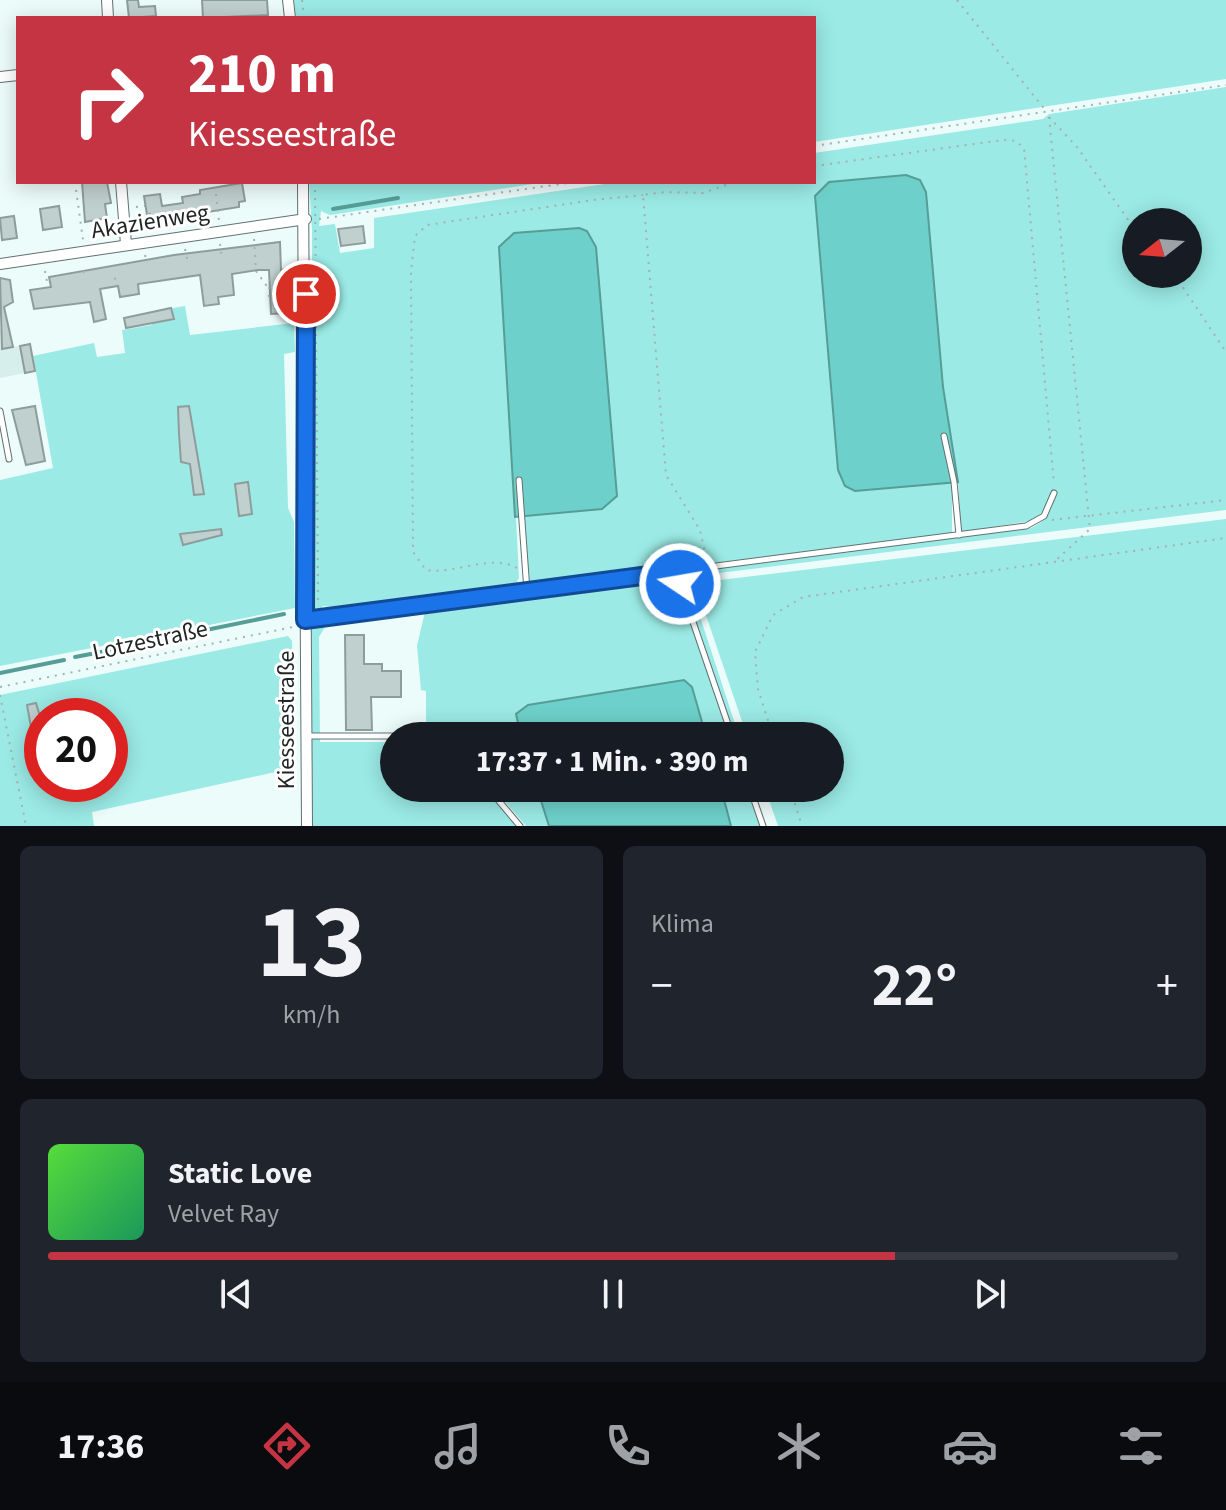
<!DOCTYPE html>
<html lang="de">
<head>
<meta charset="utf-8">
<style>
	body { margin:0; font-family:"Source Sans 3",sans-serif; background:#20242c; color:#f1f3f6; height:100vh; display:flex; flex-direction:column; font-size:30px; white-space:nowrap }
	* { box-sizing:border-box; margin:0 }
	p { font-size:26px; color:#9ea1a6 }
	.icon { flex:none; width:44px; height:44px; fill:none; stroke:currentColor; stroke-width:2; stroke-linecap:round; stroke-linejoin:round }
	.map { position:relative; height:826px; overflow:hidden }
	.sheet { display:flex; flex-direction:column; gap:20px; padding:20px; background:#0d0f14; flex:1 }
	.sheet>* { flex:none }
	.top-card { position:absolute; left:16px; top:16px; width:800px; height:168px; border-radius:0px; box-shadow:0 4px 20px #0003; background:#c43442; color:#fff; overflow:hidden }
	.needle { width:52px; rotate:253deg }
	.fabs { position:absolute; left:1122px; top:208px; display:grid; gap:16px }
	.fabs a { display:grid; place-items:center; width:80px; height:80px; border-radius:50%; background:#171b24; box-shadow:0 4px 20px #0003; font-size:40px }
	.speed { position:absolute; left:24px; top:698px; display:flex; gap:16px; font-size:40px; font-weight:700; text-align:center }
	.speed>* { display:grid; place-content:center; width:104px; height:104px; border-radius:50%; background:#171b24; box-shadow:0 4px 20px #0003; line-height:1 }
	.speed .limit { border:12px solid #d22; background:#fff; color:#111 }
	.pin { position:absolute; display:grid; place-items:center; width:68px; height:68px; color:#fff; margin:-34px; border:4px solid #fff; border-radius:50%; box-shadow:0 2px 8px #0007 }
	.me { position:absolute; width:88px; margin:-44px; rotate:282deg; stroke-linejoin:round; filter:drop-shadow(0 0 6px #0008) }
	.turn { display:flex; align-items:center; gap:28px; height:168px; padding:0 40px; font-size:36px }
	.turn .icon { width:104px; height:104px; stroke-width:2.5 }
	.turn b { display:block; font-size:56px; line-height:68px }
	.big { font-size:60px; font-weight:700; line-height:1.1 }
	.sheet .card { flex:1; display:flex; flex-direction:column; justify-content:center; gap:12px; min-width:0; padding:0 28px; border-radius:12px; background:#20242c }
	.sheet .dial { align-items:center; gap:0 }
	.dial b { font-size:104px; line-height:1 }
	.song { display:flex; align-items:center; gap:24px }
	.cover { width:96px; height:96px; border-radius:12px; background:linear-gradient(135deg,hsl(110 70% 55%),hsl(150 70% 35%)) }
	.played { height:8px; border-radius:4px; background:linear-gradient(90deg,#c43442 75%,#363941 75%) }
	.keys { display:flex; justify-content:space-around; direction:ltr }
	.heat { display:flex; justify-content:space-between; align-items:center; font-size:44px; direction:ltr }
	.sheet .tiles { flex:1; display:grid; gap:20px; grid-template-columns:1fr 1fr }
	.card:last-child { grid-column:span 2 }
	.trip { position:absolute; left:380px; top:722px; width:464px; height:80px; border-radius:40px; background:#171b24; box-shadow:0 4px 20px #0003; font-weight:700; line-height:80px; text-align:center }
	.tab-bar { display:flex; height:128px; justify-content:space-around; align-items:center; background:#090b0e; color:#9ea1a6 }
	.tab-bar .icon { width:56px; height:56px }
	.tab-bar .selected { color:#c43442 }
	.tab-bar b { font-size:36px; color:#f1f3f6 }
	.map>svg:first-child { display:block }
</style>
</head>
<body>
<div class="map">
<svg width="1226" height="826" viewBox="0 0 1226 826">
	<rect width="100%" height="100%" fill="#ecfcfb"/>
	<polygon fill="#d6efed" points="10,327 13,347 30,344 35,371 0,378 0,329"/>
	<g fill="#9beae5" fill-rule="evenodd">
		<polygon points="294,0 1226,0 1226,79 814,142 814,18 296,18"/>
		<path d="M1226 87V510L687 577 739 736H735L683 583 693 571 1031 528C1047 521 1052 511 1055 494L1036 520 961 532 958 482H952V533L690 566 678 578 659 571 538 588 529 582 521 516 516 517 519 578 512 591 333 612V607L322 606 327 624 319 637 320 742H394V788H485L517 826H310L312 229 309 182H546L330 215 321 211 319 226 335 224 340 253 374 248V218L618 182H814V153L1043 119 1049 114ZM1136 222H1188V274H1136Z"/>
		<polygon points="185,306 190,335 294,323 295,352 284,354 288,508 294,522 295,608 0,666 0,480 53,468 33,356 94,343 97,357 125,353 122,330 152,325 150,312"/>
		<polygon points="1226,519 1226,826 778,826 765,788 830,788 830,736 747,736 695,583"/>
		<polygon points="659,577 673,582 681,593 729,736 463,736 460,730 426,728 426,691 421,690 417,646 426,607"/>
		<path d="M288 636 292 641 294 768 92 812 94 826H0V695ZM42 716H110V784H42Z"/>
		<polygon points="493,788 747,788 760,826 526,826"/>
	</g>
	<g fill="#6ed0ca" stroke="#569d98" stroke-width="2">
		<polygon points="906,175 920,180 926,192 943,387 958,482 855,491 845,486 838,470 815,196 829,182"/>
		<polygon points="579,228 587,231 596,247 617,496 602,509 515,517 499,247 514,233"/>
		<polygon points="684,680 692,687 706,736 521,736 516,714 528,705"/>
		<polygon points="537,788 721,788 731,826 549,826"/>
	</g>
	<g fill="none" stroke-linecap="round" stroke-linejoin="round">
		<g stroke="#569d98" stroke-width="4">
			<polyline points="333,209 398,198"/>
			<polyline points="128,646 284,614"/>
			<polyline points="75,657 117,649"/>
			<polyline points="0,673 64,660"/>
		</g>
	</g>
	<g fill="#c0d0ce" stroke="#8e9d9c" stroke-width="2">
		<polygon points="127,0 138,0 139,7 155,6 156,16 129,18"/>
		<polygon points="202,0 267,0 268,15 203,18"/>
		<polygon points="82,182 107,182 111,203 105,204 107,218 85,222"/>
		<polygon points="242,183 245,201 239,202 239,207 151,221 150,214 147,215 144,196 160,194 162,206 183,203 182,197 200,194 200,190"/>
		<polygon points="59,206 62,227 43,230 40,209"/>
		<polygon points="14,216 17,238 2,240 0,218"/>
		<polygon points="363,226 365,243 341,246 338,229"/>
		<polygon points="280,242 281,270 287,269 286,313 271,314 269,270 258,270 232,274 234,295 218,297 219,304 204,306 200,275 138,284 139,294 120,297 118,286 100,289 106,319 94,322 90,302 34,309 30,290 51,287 49,277 174,255"/>
		<polygon points="0,278 10,280 13,302 4,307 13,347 2,349"/>
		<polygon points="171,308 174,319 126,328 124,318"/>
		<polygon points="30,344 35,371 25,373 20,346"/>
		<polygon points="35,406 45,461 26,465 12,410"/>
		<polygon points="189,406 204,494 194,495 190,464 181,462 179,434 178,407"/>
		<polygon points="248,482 252,514 239,516 235,484"/>
		<polygon points="221,529 222,535 183,545 180,534"/>
		<polygon points="345,635 364,635 364,664 382,664 382,671 401,671 401,697 371,697 372,730 346,730"/>
		<polygon points="36,703 42,723 42,759 37,760 27,705"/>
	</g>
	<g fill="none" stroke-linecap="round" stroke-linejoin="round">
		<g stroke="#62706f" stroke-width="7">
			<g id="service">
				<polyline points="0,411 9,459"/>
				<polyline points="944,436 954,482 959,535"/>
				<polyline points="519,480 527,591"/>
				<polyline points="680,584 683,574 693,569 1026,526 1044,516 1054,493"/>
				<polyline points="307,620 667,575 680,584 732,736"/>
				<polyline points="307,736 447,736"/>
				<polyline points="488,788 520,826"/>
				<polyline points="750,788 763,826"/>
			</g>
		</g>
		<g stroke="#62706f" stroke-width="12">
			<g id="minor">
				<polyline points="107,0 108,18"/>
				<polyline points="288,0 290,18"/>
				<polyline points="0,77 18,75"/>
				<polyline points="121,182 126,244"/>
				<polyline points="303,182 307,826"/>
				<polyline points="0,264 306,219"/>
			</g>
		</g>
		<g stroke="#a5b1b0" stroke-width="2" stroke-dasharray="2 6" stroke-linecap="butt">
			<polyline points="302,0 304,18"/>
			<polyline points="957,0 1046,111"/>
			<polyline points="1049,117 1090,529 1055,561"/>
			<polyline points="1049,117 1077,147 1136,231"/>
			<polyline points="814,146 1226,85"/>
			<polyline points="814,166 1003,140 1016,141 1024,148 1054,484"/>
			<polyline points="75,182 83,240"/>
			<polyline points="315,182 318,601"/>
			<polyline points="216,194 219,221"/>
			<polyline points="136,207 145,206"/>
			<polyline points="195,212 196,225"/>
			<polyline points="319,219 574,182"/>
			<polyline points="254,239 256,271 269,289"/>
			<polyline points="220,244 222,258"/>
			<polyline points="185,249 188,263"/>
			<polyline points="145,255 147,263"/>
			<polyline points="45,271 48,287"/>
			<polyline points="83,272 87,271"/>
			<polyline points="1174,274 1226,352"/>
			<polyline points="114,279 117,278"/>
			<polyline points="270,279 269,296 293,295"/>
			<polyline points="1052,520 1226,500"/>
			<polyline points="706,557 700,530 666,475 643,195 665,192 703,193 734,182"/>
			<path d="M517 568C492 553 454 575 426 570L413 552 411 271 415 236 427 225 593 200 643 195"/>
			<polyline points="0,687 293,627"/>
			<polyline points="0,695 26,826"/>
			<polyline points="773,736 758,689 755,652 773,615 803,597 1226,538"/>
			<polyline points="790,788 802,826"/>
		</g>
		<use href="#service" stroke="#fff" stroke-width="5"/>
		<use href="#minor" stroke="#fff" stroke-width="10"/>
	</g>
	<g fill="none" stroke-linecap="round" stroke-linejoin="round">
		<g stroke="#114b97" stroke-width="20">
			<polyline id="route" points="306,294 305,620 657,574 667,575 680,584"/>
		</g>
		<use href="#route" stroke="#1a73e8" stroke-width="14"/>
	</g>
	<g text-anchor="middle" stroke-width="6" stroke-linejoin="round" paint-order="stroke">
		<g font-size="24" fill="#1f2524" stroke="#fff">
			<text transform="translate(150 221) rotate(-9)" y="8">Akazienweg</text>
			<text transform="translate(150 640) rotate(-12)" y="8">Lotzestraße</text>
			<text transform="translate(286 720) rotate(-90)" y="8">Kiesseestraße</text>
		</g>
	</g>
</svg>
<div class="fabs">
<a><svg class="needle" viewBox="-14 -14 28 28"><path d="M0-13l5 13h-10z" fill="#e53935"/><path d="M0 13l5-13h-10z" fill="#9ea1a6"/></svg></a>
</div>
<div class="speed"><div class="limit">20</div></div>
<div class="pin" style="left:306px;top:294px;background:#d93025"><svg class="icon" aria-label="arrive" viewBox="0 0 24 24"><path d="M6 21V4h12l-3 4 3 4H6"/></svg></div>
<svg class="me" style="left:680px;top:584px" viewBox="-20 -20 40 40"><circle r="17" fill="#1a73e8" stroke="#fff" stroke-width="3"/><path d="M0-11L8 9 0 5-8 9z" fill="#fff"/></svg>
<div class="trip">17:37 · 1 Min. · 390 m</div>
<div class="top-card">
<div class="turn"><svg class="icon" aria-label="right" viewBox="0 0 24 24"><path d="M7 20v-9h11M14 6l5 5-5 5"/></svg><div><b>210 m</b>Kiesseestraße</div></div>
</div>
</div>
<section class="sheet">
<div class="tiles">
<div class="card dial"><b>13</b><p>km/h</p></div>
<div class="card"><p>Klima</p>
<div class="heat"><a>−</a><b class="big">22°</b><a>+</a></div>
</div>
<div class="card">
<div class="song"><i class="cover"></i><div><b>Static Love</b><p>Velvet Ray</p></div></div>
<div class="played"></div>
<div class="keys"><svg class="icon" aria-label="previous" viewBox="0 0 24 24"><path d="M18 5L8 12l10 7zM5 5v14"/></svg><svg class="icon" aria-label="pause" viewBox="0 0 24 24"><path d="M8 5v14M16 5v14"/></svg><svg class="icon" aria-label="next" viewBox="0 0 24 24"><path d="M6 5l10 7-10 7zM19 5v14"/></svg></div>
</div>
</div>
</section>
<nav class="tab-bar">
<b>17:36</b>
<svg class="icon selected" aria-label="directions" viewBox="0 0 24 24"><path d="M12 3l9 9-9 9-9-9zM9 14v-3h6M13 9l2 2-2 2"/></svg>
<svg class="icon" aria-label="music" viewBox="0 0 24 24"><path d="M9 18V5l10-2v13"/><circle cx="6" cy="18" r="3"/><circle cx="16" cy="16" r="3"/></svg>
<svg class="icon" aria-label="phone" viewBox="0 0 24 24"><path d="M5 4h4l2 5-3 2q2 4 5 5l2-3 5 2v4C11 20 4 13 5 4z"/></svg>
<svg class="icon" aria-label="climate" viewBox="0 0 24 24"><path d="M12 3v18M4 7l16 10M4 17L20 7"/></svg>
<svg class="icon" aria-label="car" viewBox="0 0 24 24"><path d="M5 17H2v-5l4-1 3-4h7l3 4 3 1v5h-3M9 17h6M6 11h13"/><circle cx="7" cy="17" r="2"/><circle cx="17" cy="17" r="2"/></svg>
<svg class="icon" aria-label="filters" viewBox="0 0 24 24"><path d="M4 7h16M4 17h16"/><circle cx="9" cy="7" r="2"/><circle cx="15" cy="17" r="2"/></svg>
</nav>
</body>
</html>
